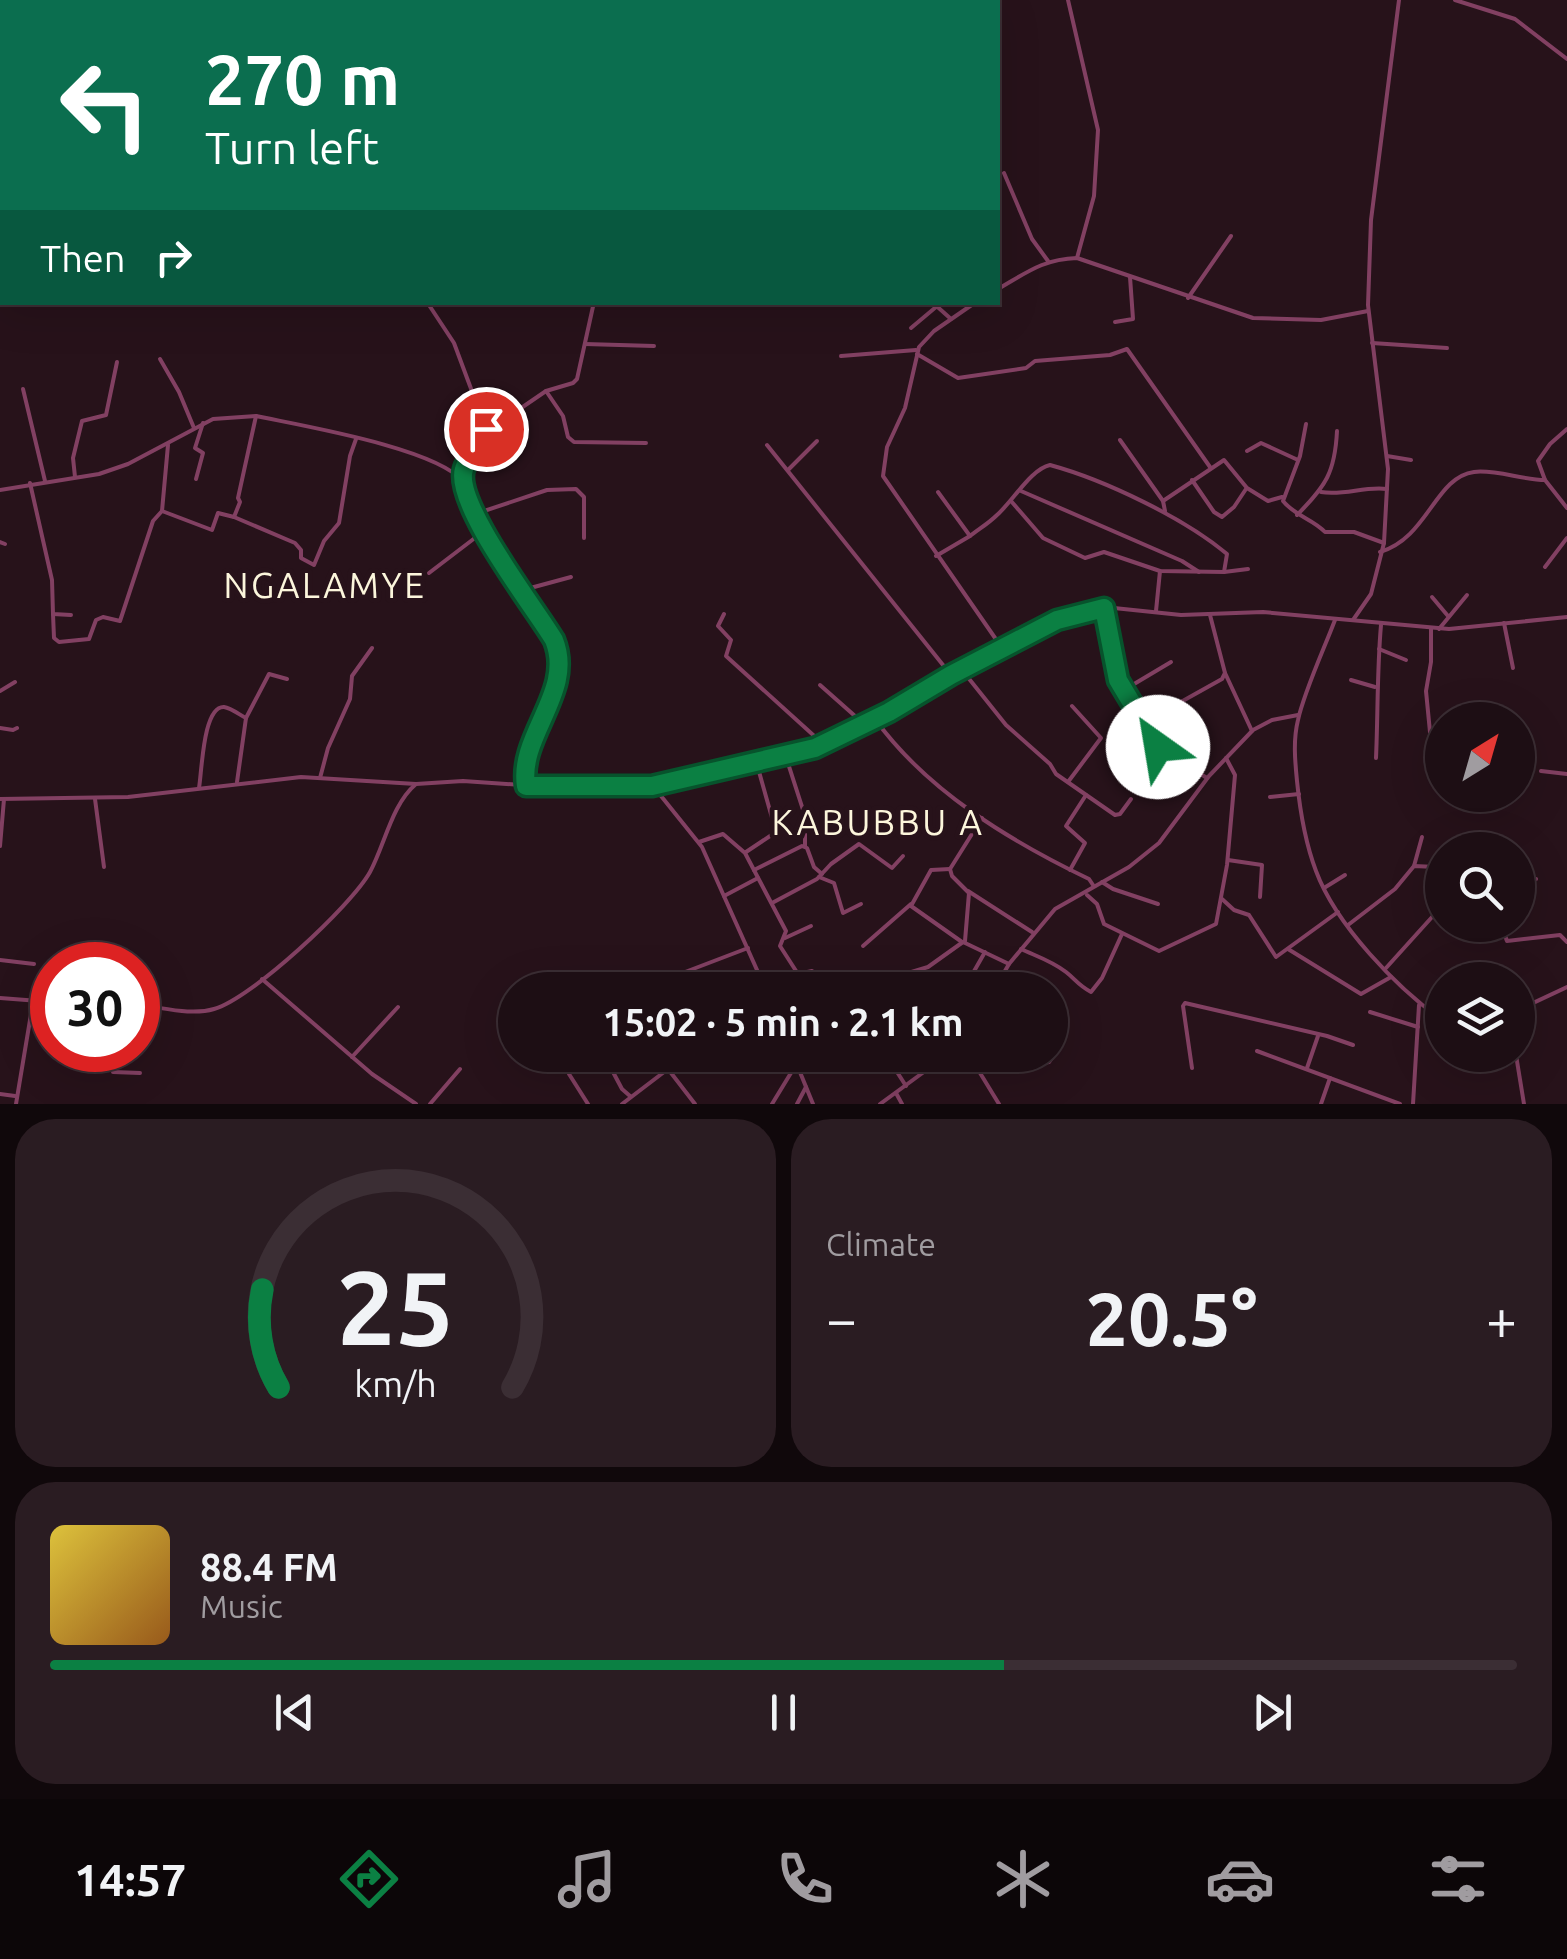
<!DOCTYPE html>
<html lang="en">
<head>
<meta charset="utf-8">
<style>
	body { margin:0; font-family:Ubuntu,sans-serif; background:#2a1c22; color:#f1f3f6; height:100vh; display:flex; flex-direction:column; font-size:38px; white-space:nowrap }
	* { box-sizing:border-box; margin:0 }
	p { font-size:32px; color:#a09ca0 }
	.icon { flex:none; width:55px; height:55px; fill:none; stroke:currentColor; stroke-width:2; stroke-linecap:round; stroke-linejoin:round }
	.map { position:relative; height:1104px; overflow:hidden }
	.side { display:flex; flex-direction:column; gap:15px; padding:15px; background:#10080b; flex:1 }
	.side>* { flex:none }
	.guide { position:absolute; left:0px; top:0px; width:1000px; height:305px; box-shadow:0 10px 40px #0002,0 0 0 2px #3b2e34; background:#0b6e4f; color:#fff; overflow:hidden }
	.needle { width:65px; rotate:37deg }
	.buttons { position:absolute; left:1425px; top:702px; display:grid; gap:20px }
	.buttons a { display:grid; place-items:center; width:110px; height:110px; border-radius:50%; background:#1d0e14; box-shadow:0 10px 40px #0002,0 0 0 2px #3b2e34; font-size:50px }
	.speed { position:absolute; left:30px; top:942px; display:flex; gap:20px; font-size:50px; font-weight:700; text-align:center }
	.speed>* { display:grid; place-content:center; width:130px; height:130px; border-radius:50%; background:#1d0e14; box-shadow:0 10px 40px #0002,0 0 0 2px #3b2e34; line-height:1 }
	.speed .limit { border:15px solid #d22; background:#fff; color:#111 }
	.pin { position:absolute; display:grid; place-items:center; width:85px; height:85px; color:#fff; margin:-42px; border:5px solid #fff; border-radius:50%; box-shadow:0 2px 10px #0007 }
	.me { position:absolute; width:110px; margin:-55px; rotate:328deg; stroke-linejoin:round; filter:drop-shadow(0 0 8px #0008) }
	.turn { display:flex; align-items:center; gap:35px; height:210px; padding:0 40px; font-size:45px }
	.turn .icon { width:130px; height:130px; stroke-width:2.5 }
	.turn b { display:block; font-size:70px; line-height:85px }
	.then { display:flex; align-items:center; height:95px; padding:0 40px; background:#0003; gap:20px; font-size:38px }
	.big { font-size:75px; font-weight:700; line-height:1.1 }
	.side .tile { flex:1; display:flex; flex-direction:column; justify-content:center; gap:15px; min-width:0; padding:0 35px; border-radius:40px; background:#2a1c22 }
	.side .dial { align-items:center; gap:0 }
	.dial svg { height:260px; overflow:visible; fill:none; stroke:#3b2e34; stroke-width:7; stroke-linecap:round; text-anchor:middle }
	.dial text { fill:#f1f3f6; stroke:none }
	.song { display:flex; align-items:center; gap:30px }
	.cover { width:120px; height:120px; border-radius:15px; background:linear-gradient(135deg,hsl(50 70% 55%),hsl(30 70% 35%)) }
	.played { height:10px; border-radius:5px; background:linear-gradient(90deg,#0b8043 65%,#3b2e34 65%) }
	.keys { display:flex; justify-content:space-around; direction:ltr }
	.heat { display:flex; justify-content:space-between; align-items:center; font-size:55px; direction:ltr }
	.side .tiles { flex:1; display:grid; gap:15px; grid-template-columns:1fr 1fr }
	.tile:last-child { grid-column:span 2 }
	.trip { position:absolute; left:498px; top:972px; width:570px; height:100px; border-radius:50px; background:#1d0e14; box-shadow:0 10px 40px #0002,0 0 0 2px #3b2e34; font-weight:700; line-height:100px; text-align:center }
	.tab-bar { display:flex; height:160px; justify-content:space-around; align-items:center; background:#0c0608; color:#a09ca0 }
	.tab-bar .icon { width:70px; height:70px }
	.tab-bar .active { color:#0b8043 }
	.tab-bar b { font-size:45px; color:#f1f3f6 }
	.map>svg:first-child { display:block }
</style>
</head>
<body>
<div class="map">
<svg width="1567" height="1104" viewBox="0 0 1567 1104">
	<rect width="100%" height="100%" fill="#27121a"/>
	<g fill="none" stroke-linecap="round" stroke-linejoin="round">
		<g stroke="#824062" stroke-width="4">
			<polyline points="691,0 696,2"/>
			<polyline points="746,0 752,2"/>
			<polyline points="1068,0 1098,130 1094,196 1077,258"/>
			<polyline points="1455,0 1515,19 1567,59"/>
			<polyline points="569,2 571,0"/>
			<polyline points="856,2 884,0"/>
			<polyline points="0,74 2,75"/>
			<polyline points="0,139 2,140"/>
			<polyline points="1004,173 1032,239 1048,261"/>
			<path d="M998 289C1026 273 1043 259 1077 258L1253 318 1321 320 1368 311"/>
			<polyline points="1188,298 1231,236"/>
			<path d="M427 302 454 343 486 429 463 475 484 531 558 649C567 697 520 737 525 785"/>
			<polyline points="932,302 951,319"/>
			<polyline points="976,302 934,331 919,347 905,408 887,447 883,476 1002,648"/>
			<polyline points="1115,322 1133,319 1130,277"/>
			<polyline points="911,328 936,307"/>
			<polyline points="1372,343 1447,348"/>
			<polyline points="585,344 654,346"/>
			<polyline points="917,354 958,378 1026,368 1035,361 1110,355 1127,349 1210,467"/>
			<polyline points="841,356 916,350"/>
			<polyline points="160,359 179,392 194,428"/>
			<polyline points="23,389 45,481"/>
			<polyline points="546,391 563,416 568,437 574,442 646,443"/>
			<path d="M1306 424 1300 456 1283 501C1295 516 1313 519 1325 532H1354L1384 543"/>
			<polyline points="1567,429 1550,444 1538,461 1545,480 1567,508"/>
			<polyline points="486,432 546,391 573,383 577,379 594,302"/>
			<polyline points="1120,440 1163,501 1165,511"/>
			<polyline points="767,445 951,675"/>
			<polyline points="1247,451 1261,443 1298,460"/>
			<polyline points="1387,456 1411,460"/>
			<polyline points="788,470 817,441"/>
			<polyline points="75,477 73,458 82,421 106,415 117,362"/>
			<polyline points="196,479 203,453 195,448 203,423"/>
			<polyline points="1192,480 1214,512 1222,517 1234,507 1246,489"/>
			<polyline points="30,483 52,580 53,614 71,615"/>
			<path d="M0 490 99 474 128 464 213 419 256 416C303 426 436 448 464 482"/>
			<polyline points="1021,491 1182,561 1199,572"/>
			<path d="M1321 492C1344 496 1364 486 1387 489"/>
			<polyline points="1011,501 1043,538 1085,558 1104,552 1160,571 1224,572 1248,569"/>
			<polyline points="1163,501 1224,460 1247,488 1268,501 1282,497"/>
			<polyline points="162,511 212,530 218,513 234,517 240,502 238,498 256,416"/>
			<polyline points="475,514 547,490 576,489 584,497 584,538"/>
			<path d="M1297 515C1326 486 1335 472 1337 431"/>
			<polyline points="234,517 295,543 301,550 301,558 314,565 324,541 339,523 350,456 356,439"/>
			<path d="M970 536C979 529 989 523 997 515 1013 501 1031 469 1050 465 1105 480 1184 518 1227 554L1224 572"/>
			<polyline points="0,542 5,544"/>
			<path d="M1380 552C1428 538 1435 477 1474 472 1494 469 1523 480 1545 480"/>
			<polyline points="936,556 970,536 938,492"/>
			<polyline points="1545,567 1567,538"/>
			<polyline points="429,573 484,531"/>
			<polyline points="523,590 571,577"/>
			<polyline points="1432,597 1448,616"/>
			<polyline points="1104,608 1116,675 1125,694 1159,748 1207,778"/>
			<polyline points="1156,611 1160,571"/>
			<polyline points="53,614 54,638 59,642 89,639 96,620 103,617 120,621 153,521 162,511 168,445"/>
			<polyline points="724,614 718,626 731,640 726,656 822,743"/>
			<polyline points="1210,615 1225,673 1252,731"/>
			<path d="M1335 620C1324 649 1304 692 1298 720 1293 740 1295 761 1297 781 1300 811 1305 842 1316 871 1336 925 1397 988 1442 1020"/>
			<polyline points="1353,620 1371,594 1384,543 1388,469 1368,305 1371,220 1399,0"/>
			<polyline points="1504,623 1513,668"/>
			<polyline points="1439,629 1467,595"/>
			<polyline points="1379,649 1406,660"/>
			<polyline points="962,670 1006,725 1050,764 1056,774 1115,815 1120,814 1131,799"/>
			<polyline points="1351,680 1375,687"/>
			<polyline points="820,685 864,724"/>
			<polyline points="1124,690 1171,662"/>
			<polyline points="0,691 15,682"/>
			<polyline points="246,718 269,674 287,679"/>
			<path d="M875 719C927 791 1010 841 1089 879L1093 885"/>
			<polyline points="1451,720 1465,715 1477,720"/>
			<polyline points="1145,722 1222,679 1225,673"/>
			<polyline points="0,728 13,730 17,728"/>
			<polyline points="1439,731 1430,732 1442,728"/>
			<polyline points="1430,732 1426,691 1431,662 1431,629"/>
			<polyline points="785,754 805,816 805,846"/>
			<path d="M1376 758C1378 713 1377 670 1381 625"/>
			<polyline points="1541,771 1567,774"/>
			<polyline points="320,778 328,748 350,699 352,676 372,648"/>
			<polyline points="1068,782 1101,738 1072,706"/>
			<polyline points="653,786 702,847 766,990"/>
			<path d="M199 788C202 771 203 706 224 707 231 708 240 715 246 718L237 782"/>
			<polyline points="1270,797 1299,794"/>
			<polyline points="0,799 128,797 301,777 416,784 463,781 579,789 653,786 824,744 889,712 951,675 1057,620 1078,613 1114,608 1181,615 1263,612 1449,629 1567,617"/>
			<polyline points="95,799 104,867"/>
			<polyline points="699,842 723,834 745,853 786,931 780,946 798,974 812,971 825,990"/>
			<polyline points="1506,842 1506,850"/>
			<polyline points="0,846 4,799"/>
			<polyline points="746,852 776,832 756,761"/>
			<polyline points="1228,860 1262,865 1260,897"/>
			<polyline points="1414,866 1422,837"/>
			<polyline points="950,869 931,870 911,906 962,942"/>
			<polyline points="950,869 952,876 969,893 965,941"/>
			<polyline points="950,869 982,818"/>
			<polyline points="754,870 802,846 807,848 814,867 822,874"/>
			<polyline points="1070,870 1085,843 1066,826 1086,795"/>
			<polyline points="819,877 834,883 843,913 861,904"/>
			<polyline points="1518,879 1536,879"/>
			<polyline points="1442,880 1442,893"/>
			<polyline points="1102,882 1113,889 1158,904"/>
			<polyline points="1324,888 1345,875"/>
			<polyline points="968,891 1032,932"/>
			<polyline points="1087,895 1097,904 1104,924 1159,951 1216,924 1227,865 1235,775 1226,758"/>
			<polyline points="724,896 758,878"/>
			<polyline points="1222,899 1234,910 1249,915 1276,957 1338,912"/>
			<polyline points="772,903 817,879 831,864 859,844 892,868 903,856"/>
			<polyline points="1348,925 1395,889 1414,866 1436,867 1442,875"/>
			<polyline points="1501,925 1507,941 1560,935 1567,942"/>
			<polyline points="785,938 811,926"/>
			<polyline points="91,945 91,965"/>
			<polyline points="863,946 911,904"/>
			<path d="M1021 949C1036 956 1052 961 1066 972 1075 979 1079 986 1091 992L1102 978 1122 934"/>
			<polyline points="1288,949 1361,994 1391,977"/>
			<polyline points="0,960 34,964"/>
			<polyline points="1386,968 1442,906"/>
			<polyline points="262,979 372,1074 416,1104"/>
			<polyline points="997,984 1009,990"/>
			<polyline points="638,990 748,948"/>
			<polyline points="852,990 928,967 963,942 1009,964"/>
			<polyline points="953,990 973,973 985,952"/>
			<polyline points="994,990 1009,964 1055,909 1129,867 1159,843 1209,776 1253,730 1272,720 1298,715"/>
			<polyline points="0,998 52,1002"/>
			<path d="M138 1005C161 1007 191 1016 214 1009 251 999 351 906 370 872 385 844 392 804 416 784"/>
			<polyline points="1518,1010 1567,987"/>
			<polyline points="1370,1012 1418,1027"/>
			<polyline points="1518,1034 1518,1035"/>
			<polyline points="112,1050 113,1072 140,1073"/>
			<polyline points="1257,1051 1400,1104"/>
			<polyline points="604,1055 622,1089 630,1096"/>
			<polyline points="793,1055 813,1104"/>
			<polyline points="892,1055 890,1061 906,1086"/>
			<polyline points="965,1055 977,1068 999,1104"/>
			<polyline points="1034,1055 1044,1063 1049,1062 1059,1048"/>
			<polyline points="1469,1055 1470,1067"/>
			<polyline points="1516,1055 1524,1104"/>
			<polyline points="352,1057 398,1007"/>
			<polyline points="978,1068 999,1055"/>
			<polyline points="1192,1068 1183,1006 1185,1003 1327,1036 1353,1045"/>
			<polyline points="1307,1068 1318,1036"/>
			<polyline points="569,1074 588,1104"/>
			<polyline points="896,1093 902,1104"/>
			<polyline points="0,1094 15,1096"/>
			<polyline points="16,1104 33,1002"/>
			<polyline points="430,1104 460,1069"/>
			<polyline points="622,1104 668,1069 695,1104"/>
			<polyline points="772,1104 797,1063"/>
			<polyline points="797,1104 806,1087"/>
			<polyline points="880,1104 947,1055"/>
			<polyline points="1321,1104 1330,1078"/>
			<polyline points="1413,1104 1419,1005"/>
		</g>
	</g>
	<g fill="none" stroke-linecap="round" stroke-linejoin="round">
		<g stroke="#07532c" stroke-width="25">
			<path id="route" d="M486 429C482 444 468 455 464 469 453 503 535 608 554 640 575 692 518 735 526 786H652L815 748 889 712 951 675 1057 620 1104 608 1118 680 1158 747"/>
		</g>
		<use href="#route" stroke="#0b8043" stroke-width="18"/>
	</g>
	<g text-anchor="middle" stroke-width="10" stroke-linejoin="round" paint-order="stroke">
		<g font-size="35" letter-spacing="2.5" fill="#fcf6dc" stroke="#27121a">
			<text x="325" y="598">NGALAMYE</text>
			<text x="878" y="835">KABUBBU A</text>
		</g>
	</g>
</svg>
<div class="buttons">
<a><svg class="needle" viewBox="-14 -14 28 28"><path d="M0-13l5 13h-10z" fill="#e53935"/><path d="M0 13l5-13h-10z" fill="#a09ca0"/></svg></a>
<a><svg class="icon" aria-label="search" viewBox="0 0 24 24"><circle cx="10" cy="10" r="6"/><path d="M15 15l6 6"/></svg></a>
<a><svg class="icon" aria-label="layers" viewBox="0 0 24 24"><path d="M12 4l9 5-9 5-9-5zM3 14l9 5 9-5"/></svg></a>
</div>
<div class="speed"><div class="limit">30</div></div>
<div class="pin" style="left:486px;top:429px;background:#d93025"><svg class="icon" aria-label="arrive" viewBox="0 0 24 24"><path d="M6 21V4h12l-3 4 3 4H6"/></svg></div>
<svg class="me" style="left:1158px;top:747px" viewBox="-20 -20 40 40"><circle r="19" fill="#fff"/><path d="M0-13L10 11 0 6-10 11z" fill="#0b8043"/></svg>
<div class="trip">15:02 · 5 min · 2.1 km</div>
<div class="guide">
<div class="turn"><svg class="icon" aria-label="left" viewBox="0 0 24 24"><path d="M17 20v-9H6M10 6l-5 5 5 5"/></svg><div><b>270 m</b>Turn left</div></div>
<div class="then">Then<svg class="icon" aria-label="right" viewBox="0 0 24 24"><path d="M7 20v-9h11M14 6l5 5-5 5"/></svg></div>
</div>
</div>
<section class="side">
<div class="tiles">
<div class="tile dial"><svg viewBox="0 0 100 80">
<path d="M14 69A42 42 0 1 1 86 69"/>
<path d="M14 69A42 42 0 0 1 9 39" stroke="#0b8043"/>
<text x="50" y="56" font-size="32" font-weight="700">25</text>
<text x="50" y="72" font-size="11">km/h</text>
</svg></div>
<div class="tile"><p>Climate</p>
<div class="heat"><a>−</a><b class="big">20.5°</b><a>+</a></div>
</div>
<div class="tile">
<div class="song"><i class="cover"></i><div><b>88.4 FM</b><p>Music</p></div></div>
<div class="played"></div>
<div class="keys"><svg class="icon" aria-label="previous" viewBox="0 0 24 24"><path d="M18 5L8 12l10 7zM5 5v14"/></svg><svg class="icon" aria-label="pause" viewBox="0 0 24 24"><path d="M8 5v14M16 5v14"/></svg><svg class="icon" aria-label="next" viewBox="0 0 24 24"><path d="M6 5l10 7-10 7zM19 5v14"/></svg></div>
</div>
</div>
</section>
<nav class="tab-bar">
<b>14:57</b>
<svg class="icon active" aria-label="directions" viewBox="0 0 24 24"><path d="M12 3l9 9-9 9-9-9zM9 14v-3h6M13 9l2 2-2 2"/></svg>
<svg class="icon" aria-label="music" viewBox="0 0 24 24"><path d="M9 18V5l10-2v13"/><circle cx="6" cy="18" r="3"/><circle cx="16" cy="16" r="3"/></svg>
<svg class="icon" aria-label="phone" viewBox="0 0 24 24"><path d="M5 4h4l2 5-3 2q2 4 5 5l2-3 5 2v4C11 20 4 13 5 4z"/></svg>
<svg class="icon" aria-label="climate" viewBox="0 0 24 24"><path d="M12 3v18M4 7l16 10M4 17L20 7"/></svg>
<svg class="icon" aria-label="car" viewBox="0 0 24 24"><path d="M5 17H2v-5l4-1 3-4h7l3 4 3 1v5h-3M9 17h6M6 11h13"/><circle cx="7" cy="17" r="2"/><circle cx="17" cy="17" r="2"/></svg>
<svg class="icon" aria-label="filters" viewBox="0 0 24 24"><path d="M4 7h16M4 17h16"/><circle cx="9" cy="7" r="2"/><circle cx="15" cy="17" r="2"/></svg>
</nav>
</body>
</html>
